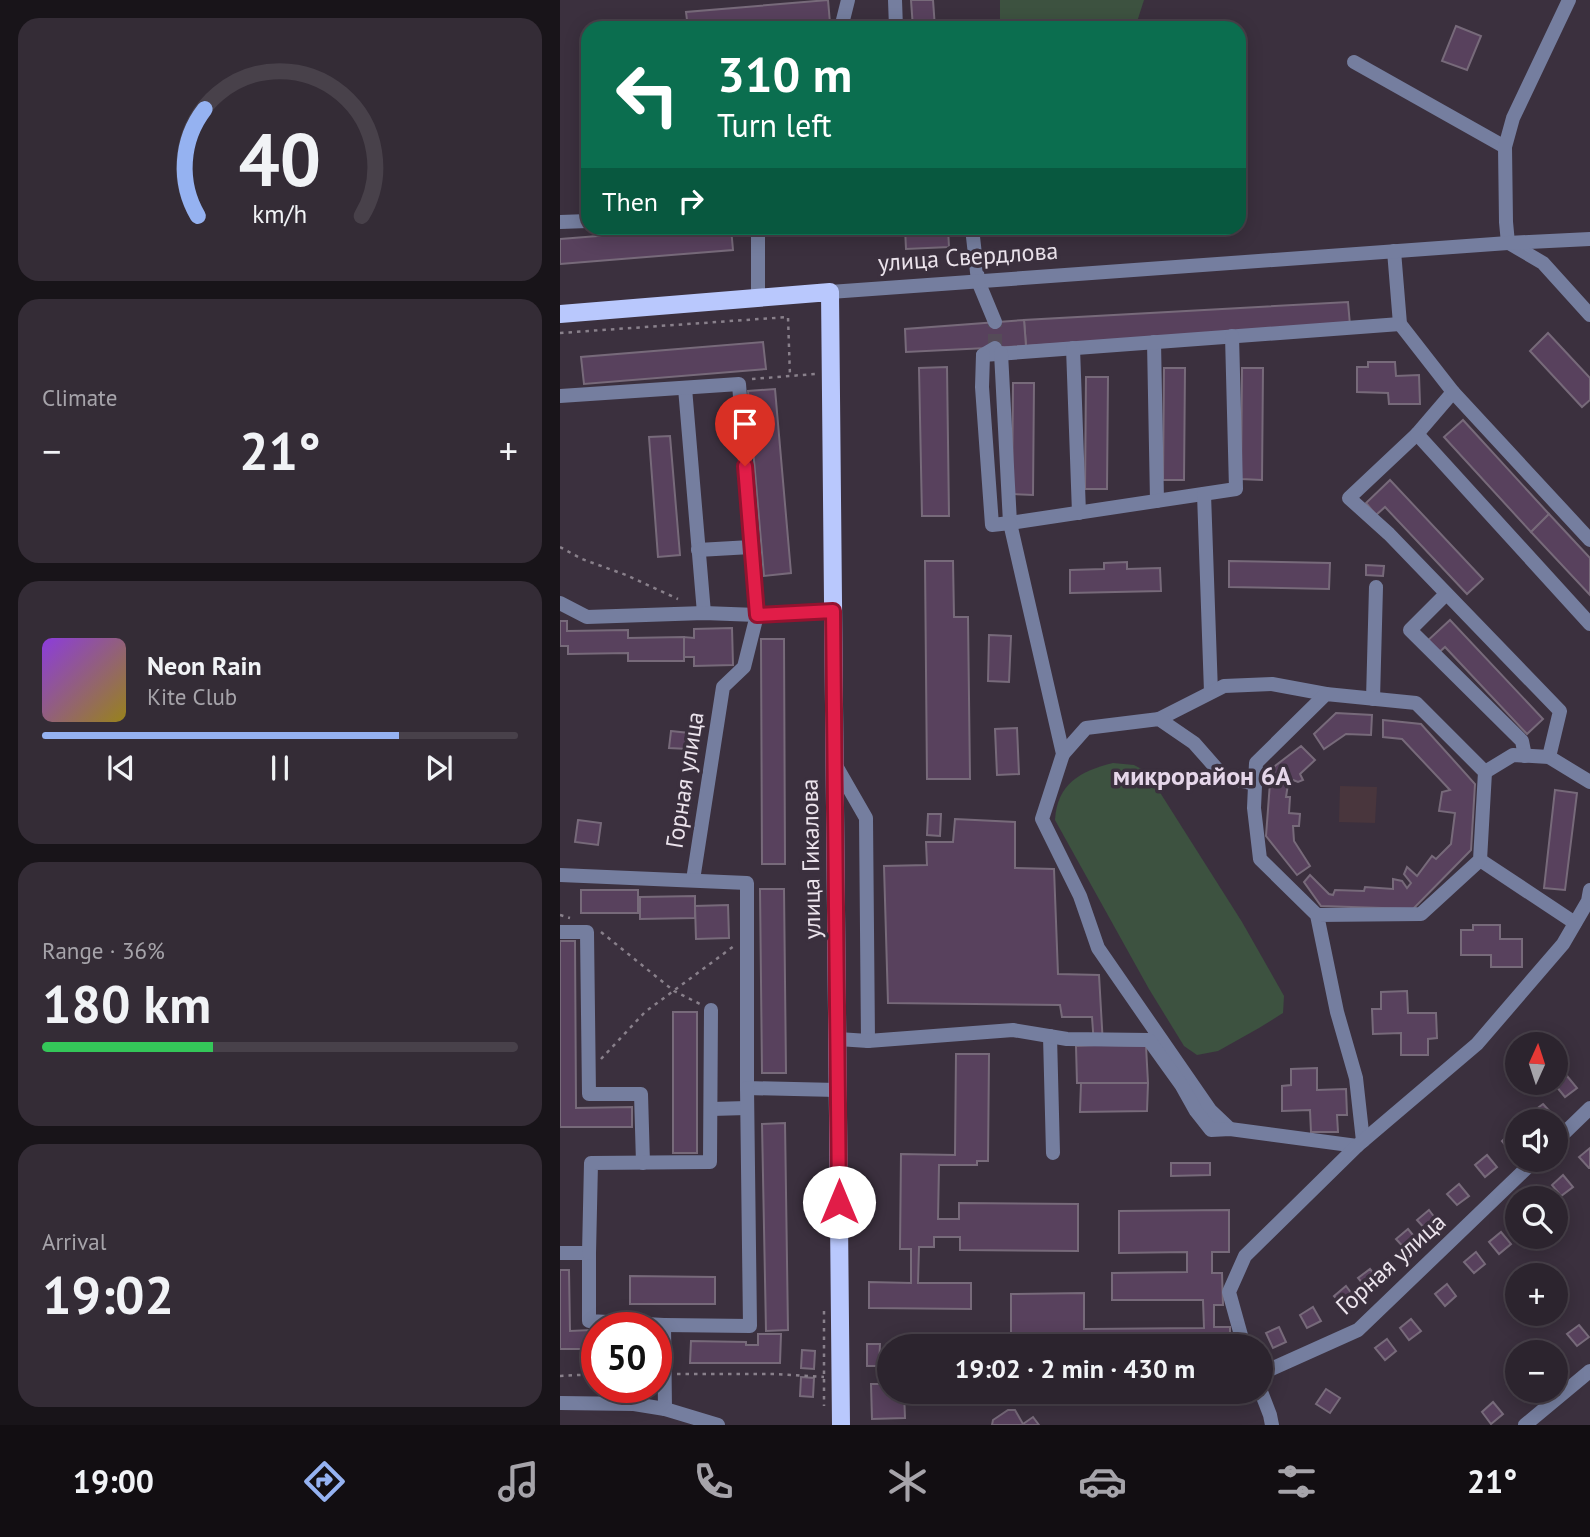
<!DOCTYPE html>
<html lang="en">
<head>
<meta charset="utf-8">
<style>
	body { margin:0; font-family:"PT Sans",sans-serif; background:#342c36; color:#f1f3f6; height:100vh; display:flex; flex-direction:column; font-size:26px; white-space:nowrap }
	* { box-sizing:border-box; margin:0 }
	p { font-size:23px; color:#a6a4aa }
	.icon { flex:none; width:38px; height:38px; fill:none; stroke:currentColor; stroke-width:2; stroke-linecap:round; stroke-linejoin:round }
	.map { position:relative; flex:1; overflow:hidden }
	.side { display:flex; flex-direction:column; gap:18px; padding:18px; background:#181419; width:560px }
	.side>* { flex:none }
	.hud { position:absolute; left:21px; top:21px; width:665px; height:214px; border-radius:21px; box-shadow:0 4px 18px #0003,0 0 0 2px #48414a; background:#0b6e4f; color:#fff; overflow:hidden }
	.needle { width:46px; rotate:3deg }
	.tools { position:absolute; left:945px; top:1032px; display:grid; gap:14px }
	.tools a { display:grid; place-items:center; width:63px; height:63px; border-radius:50%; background:#2c242e; box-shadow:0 4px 18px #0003,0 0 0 2px #48414a; font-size:35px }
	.speed { position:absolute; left:21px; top:1312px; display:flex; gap:14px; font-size:35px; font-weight:700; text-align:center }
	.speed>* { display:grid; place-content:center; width:91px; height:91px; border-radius:50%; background:#2c242e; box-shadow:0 4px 18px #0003,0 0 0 2px #48414a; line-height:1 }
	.speed .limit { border:10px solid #d22; background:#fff; color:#111 }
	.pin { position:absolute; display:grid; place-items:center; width:60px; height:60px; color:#fff; margin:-72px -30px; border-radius:50% 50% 50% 0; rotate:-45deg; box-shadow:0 0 7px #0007 }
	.pin .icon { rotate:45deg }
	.me { position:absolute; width:77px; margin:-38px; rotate:0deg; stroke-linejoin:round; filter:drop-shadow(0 0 5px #0008) }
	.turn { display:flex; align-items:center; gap:24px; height:147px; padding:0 21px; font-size:32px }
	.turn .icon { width:91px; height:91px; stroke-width:2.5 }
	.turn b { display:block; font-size:49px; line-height:60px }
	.then { display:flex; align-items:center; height:66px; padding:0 21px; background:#0003; gap:14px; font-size:26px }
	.big { font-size:52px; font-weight:700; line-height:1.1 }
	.side .widget { flex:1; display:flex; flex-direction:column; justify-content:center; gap:10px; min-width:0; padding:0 24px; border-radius:21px; background:#342c36 }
	.side .dial { align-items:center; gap:0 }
	.dial svg { height:182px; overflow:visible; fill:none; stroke:#48414a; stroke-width:7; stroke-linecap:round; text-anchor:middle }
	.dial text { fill:#f1f3f6; stroke:none }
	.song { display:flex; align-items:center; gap:21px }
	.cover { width:84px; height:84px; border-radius:10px; background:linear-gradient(135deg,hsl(270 70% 55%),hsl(50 70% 35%)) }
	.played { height:7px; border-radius:4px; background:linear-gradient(90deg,#95b2f1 75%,#48414a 75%) }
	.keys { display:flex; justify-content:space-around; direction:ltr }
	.heat { display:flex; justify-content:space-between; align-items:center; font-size:38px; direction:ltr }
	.charge { height:10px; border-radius:5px; background:linear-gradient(90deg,#34c759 36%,#48414a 0) }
	.trip { position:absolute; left:317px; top:1334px; width:396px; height:70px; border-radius:35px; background:#2c242e; box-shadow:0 4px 18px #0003,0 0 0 2px #48414a; font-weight:700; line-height:70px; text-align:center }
	.tabs { display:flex; height:112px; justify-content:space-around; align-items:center; background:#120e12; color:#a6a4aa }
	.tabs .icon { width:49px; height:49px }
	.tabs .active { color:#95b2f1 }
	.tabs b { font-size:32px; color:#f1f3f6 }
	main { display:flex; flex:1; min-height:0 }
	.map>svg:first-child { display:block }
</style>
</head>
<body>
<main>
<section class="side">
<div class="widget dial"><svg viewBox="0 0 100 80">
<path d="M14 69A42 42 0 1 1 86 69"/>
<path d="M14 69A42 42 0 0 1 17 22" stroke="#95b2f1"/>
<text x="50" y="56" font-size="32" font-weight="700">40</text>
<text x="50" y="72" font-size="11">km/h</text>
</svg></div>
<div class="widget"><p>Climate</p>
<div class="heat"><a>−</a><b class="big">21°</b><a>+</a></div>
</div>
<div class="widget">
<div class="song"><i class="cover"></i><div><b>Neon Rain</b><p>Kite Club</p></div></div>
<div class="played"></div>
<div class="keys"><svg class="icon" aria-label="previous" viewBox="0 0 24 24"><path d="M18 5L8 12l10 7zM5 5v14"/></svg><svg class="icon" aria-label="pause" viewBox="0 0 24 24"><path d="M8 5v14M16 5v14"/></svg><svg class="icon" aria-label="next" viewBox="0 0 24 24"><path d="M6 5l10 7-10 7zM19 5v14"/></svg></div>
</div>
<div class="widget"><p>Range · 36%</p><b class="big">180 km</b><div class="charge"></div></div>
<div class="widget"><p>Arrival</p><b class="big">19:02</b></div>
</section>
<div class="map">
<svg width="1030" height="1425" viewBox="0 0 1030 1425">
	<rect width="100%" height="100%" fill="#3b303e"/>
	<polygon fill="#49363d" points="780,786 817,787 815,823 779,822"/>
	<g fill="#3d5240">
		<polygon points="440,0 584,0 575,28 440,28"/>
		<path d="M553 763 574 765 587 772 682 922 724 996 723 1013 699 1028 658 1051 637 1055 624 1046 589 989 495 820C497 784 520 771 553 763Z"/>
	</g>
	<g fill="#58415d" stroke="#776a7a" stroke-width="2">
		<polygon points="268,0 270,23 212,28 128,28 126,12"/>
		<polygon points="351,0 373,0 375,28 353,28"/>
		<polygon points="896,26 921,36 907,70 882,61"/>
		<polygon points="139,228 171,228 173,250 0,264 0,239"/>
		<polygon points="207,228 294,228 208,232"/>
		<polygon points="345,228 388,228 389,247 346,249"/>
		<polygon points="788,302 790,325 466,346 464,320"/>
		<polygon points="464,320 466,346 346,352 345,329"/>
		<polygon points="988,333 1030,378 1030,400 1022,407 970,351"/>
		<polygon points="203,342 206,369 24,384 21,357"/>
		<polygon points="808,362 835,362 836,376 859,375 860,404 829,404 828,393 797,392 797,367 808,367"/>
		<polygon points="387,367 389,516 362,516 359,368"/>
		<polygon points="604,368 625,368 624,480 603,480"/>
		<polygon points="682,368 703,368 702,480 681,479"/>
		<polygon points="526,377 548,377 547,489 525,489"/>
		<polygon points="453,383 474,383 473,495 452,494"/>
		<polygon points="215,389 231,573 204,576 188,391"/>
		<polygon points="903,420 989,514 971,532 884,437"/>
		<polygon points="110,436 120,555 98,557 89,437"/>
		<polygon points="830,480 923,579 907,594 825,507 816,515 806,503"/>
		<polygon points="989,514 1030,558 1030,595 971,532"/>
		<polygon points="365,561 393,561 394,617 408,617 410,779 367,779"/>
		<polygon points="669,561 770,563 769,589 669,587"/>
		<polygon points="567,562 567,569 600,568 601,591 510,593 510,570 544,569 544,563"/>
		<polygon points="806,565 824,566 823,576 806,575"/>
		<polygon points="890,620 983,719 967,734 885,647 876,655 865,643"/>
		<polygon points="0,621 7,621 7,631 68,630 68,638 124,637 124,661 68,661 68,653 8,654 8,646 0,646"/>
		<polygon points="172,628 173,665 134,666 134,657 124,657 124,637 134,638 134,629"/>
		<polygon points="429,635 451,636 449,682 428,681"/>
		<polygon points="201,639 224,639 225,864 202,864"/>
		<polygon points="776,713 812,715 811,735 786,734 764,749 754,734"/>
		<polygon points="823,720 861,724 915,784 911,850 853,909 761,906 744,882 750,875 769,894 773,895 775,890 804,891 805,887 833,889 833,879 842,881 847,888 851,883 844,874 847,867 857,876 872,856 876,859 891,844 895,813 879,811 882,792 890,790 842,739 823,737"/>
		<polygon points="457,728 459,774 437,775 435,729"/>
		<polygon points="111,731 129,733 128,749 109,748"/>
		<polygon points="741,746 755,760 740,774 743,780 738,782 733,780 728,784 726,797 730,797 729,813 740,814 739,826 733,826 734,841 750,866 737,875 706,836 711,769"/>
		<polygon points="995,790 1017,793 1005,890 984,888"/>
		<polygon points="368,814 381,814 380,836 367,835"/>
		<polygon points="395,819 455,822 455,868 494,869 498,974 539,975 543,1045 586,1046 588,1083 517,1083 516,1046 534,1045 532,1017 502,1017 500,1005 328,1003 324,866 367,865 366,842 393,842"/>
		<polygon points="18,820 41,823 38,845 15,842"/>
		<polygon points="200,889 224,889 226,1073 202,1073"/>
		<rect x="21" y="890" width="57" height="23"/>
		<polygon points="135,896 135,918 80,919 80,897"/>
		<polygon points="168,905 169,938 136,939 135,906"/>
		<polygon points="913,925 940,925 940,939 962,939 962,967 931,967 931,955 901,955 901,930 913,930"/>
		<polygon points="0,941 15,941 16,1108 72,1107 72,1127 0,1127"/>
		<polygon points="847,991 848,1013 876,1013 877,1038 868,1039 868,1055 841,1055 841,1033 813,1034 812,1009 821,1009 821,992"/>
		<rect x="113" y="1012" width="24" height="141"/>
		<polygon points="396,1054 429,1054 428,1161 417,1161 417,1165 379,1165 378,1219 399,1219 399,1203 518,1204 518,1251 400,1250 400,1237 374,1237 374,1247 359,1247 358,1283 411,1283 411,1309 309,1308 309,1282 351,1283 351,1249 340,1249 341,1154 395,1155"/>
		<polygon points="757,1068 757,1090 786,1089 787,1115 777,1115 778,1132 751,1132 750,1110 722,1111 722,1086 731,1085 731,1069"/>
		<polygon points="1007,1076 1017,1088 1005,1097 996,1086"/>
		<polygon points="521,1083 588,1083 587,1111 520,1112"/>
		<polygon points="983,1104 993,1115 985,1122 978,1122 971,1113"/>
		<polygon points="225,1123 228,1330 206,1331 202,1124"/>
		<polygon points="953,1131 957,1136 957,1147 951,1152 942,1141"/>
		<polygon points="1030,1148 1030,1168 1029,1168 1019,1157"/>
		<polygon points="927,1155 937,1167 925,1177 915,1165"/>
		<polygon points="611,1163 650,1163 650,1175 611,1176"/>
		<polygon points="1003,1175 1013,1187 1001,1196 992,1185"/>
		<polygon points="899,1184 909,1196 897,1205 887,1194"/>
		<polygon points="669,1210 669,1252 652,1252 652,1273 662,1273 663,1305 654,1305 654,1327 670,1327 670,1346 451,1346 451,1294 524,1293 524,1329 644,1328 643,1300 552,1300 552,1273 627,1272 627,1252 559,1253 559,1211"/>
		<polygon points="869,1210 878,1222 867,1231 857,1220"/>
		<polygon points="848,1229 858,1241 846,1250 836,1239"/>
		<polygon points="941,1232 951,1244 939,1254 929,1242"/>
		<polygon points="916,1252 925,1264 914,1273 904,1262"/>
		<polygon points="810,1269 819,1280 808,1290 798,1278"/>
		<polygon points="0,1270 9,1270 10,1331 31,1330 31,1348 37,1348 37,1372 24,1372 24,1349 0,1349"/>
		<polygon points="70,1276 155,1277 155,1304 70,1304"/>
		<polygon points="887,1284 896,1296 885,1306 875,1294"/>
		<polygon points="786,1286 795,1298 784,1307 774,1296"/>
		<polygon points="753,1307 761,1321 747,1328 740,1315"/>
		<polygon points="851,1319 861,1331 849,1340 840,1328"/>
		<polygon points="1019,1325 1029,1337 1017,1346 1007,1334"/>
		<polygon points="719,1327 726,1342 713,1348 706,1333"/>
		<polygon points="198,1334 221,1334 220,1363 130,1363 131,1341 186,1342 186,1345 198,1345"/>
		<polygon points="827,1339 836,1351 825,1360 815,1348"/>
		<polygon points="307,1344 320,1344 319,1366 307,1366"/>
		<polygon points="242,1350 255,1351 254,1369 241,1368"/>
		<polygon points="957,1375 957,1391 961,1391 956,1395 947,1384"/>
		<polygon points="241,1377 254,1378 253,1397 240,1396"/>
		<polygon points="311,1384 329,1384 329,1391 344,1391 345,1418 312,1419"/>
		<polygon points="766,1389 780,1398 770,1413 756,1404"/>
		<polygon points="933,1402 943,1414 931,1424 922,1412"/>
		<polygon points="448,1410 455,1410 463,1424 473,1417 479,1425 432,1425 433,1420"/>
	</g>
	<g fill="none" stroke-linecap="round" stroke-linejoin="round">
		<polyline stroke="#554b58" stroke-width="14" stroke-dasharray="14 7" stroke-linecap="butt" points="435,348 435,322"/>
		<g stroke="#89808b" stroke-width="2.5" stroke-dasharray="3.5 5" stroke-linecap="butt">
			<polyline points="0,333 228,317 230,376"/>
			<polyline points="192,379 255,374"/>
			<polyline points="0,547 22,559 66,575 118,599"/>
			<polyline points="0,915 10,918"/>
			<polyline points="41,932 114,991 140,1004"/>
			<polyline points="41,1059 85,1012 174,946"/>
			<polyline points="264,1311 264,1406"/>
			<polyline points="117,1374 216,1374 264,1377"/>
			<polyline points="0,1376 37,1374"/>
		</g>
		<g stroke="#757e9f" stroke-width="14">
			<polyline points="335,0 336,28"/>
			<polyline points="281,28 288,0"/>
			<polyline points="794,62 945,147"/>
			<polyline points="0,222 28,221"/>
			<polyline points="198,228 198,298"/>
			<polyline points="412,228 418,281 435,322"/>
			<polyline points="948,243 946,222 945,147 953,118 1009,0"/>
			<polyline points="949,243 983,263 1030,315"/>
			<polyline points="834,251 840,324 893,392 857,434 789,498 829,534 1000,711 989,757"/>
			<polyline points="270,292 948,243 1030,239"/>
			<polyline points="594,342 597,501"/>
			<polyline points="435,348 423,355 840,324"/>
			<polyline points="513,348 519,513"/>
			<polyline points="441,353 450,523 676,489 672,336"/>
			<polyline points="423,355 422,387 432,525 450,523 503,754 482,819 520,896 538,948 650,1110 670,1129"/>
			<polyline points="125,388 144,613"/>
			<polyline points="893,392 1030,540"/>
			<polyline points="0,396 179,384 197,615 184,667 163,687 133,880"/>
			<polyline points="857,434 1030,624"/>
			<polyline points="644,494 651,692"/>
			<polyline points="138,550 191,547"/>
			<polyline points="886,594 850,630 962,741 965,756"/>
			<polyline points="0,603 27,617 144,613 197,615 273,611"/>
			<polyline points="813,699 816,587"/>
			<polyline points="599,719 664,686 712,684 766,694"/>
			<polyline points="503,754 526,728 599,719 634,743 664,777 695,784"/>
			<polyline points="275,764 306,818 308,1041"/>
			<polyline points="925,772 953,755 989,757 1030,782"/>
			<polyline points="920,860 1015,923"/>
			<polyline points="0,875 187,883 187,1088 277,1090"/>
			<polyline points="757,915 861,914 920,860 925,772 856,703 766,694 696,763 694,808 700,859 757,915 777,1012 796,1078 803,1141"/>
			<polyline points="0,932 27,932 29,1094 81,1094 83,1163"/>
			<polyline points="490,1036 493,1153"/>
			<polyline points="278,1039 308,1041 453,1030 507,1039 589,1040 622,1086 636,1111 651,1130 670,1129 797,1146"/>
			<polyline points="151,1109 187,1108"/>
			<polyline points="996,1141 1030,1108"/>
			<polyline points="0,1253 29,1253 29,1321 104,1325 105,1409"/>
			<polyline points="29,1253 31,1163 150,1162 151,1010"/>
			<polyline points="104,1325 190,1326 187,1088"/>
			<polyline points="684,1346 669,1292 685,1256 797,1146 917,1044 1003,944 1028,901 1030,890"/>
			<polyline points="700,1374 798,1330 975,1160"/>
			<polyline points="700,1389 710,1415 712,1425"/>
			<polyline points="0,1403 74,1404 105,1409 158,1425"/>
			<polyline points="965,1425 1030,1371"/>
		</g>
		<polyline stroke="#b9c8fd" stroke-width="18" points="0,314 270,292 281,1425"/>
	</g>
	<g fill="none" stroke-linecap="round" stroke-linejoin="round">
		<g stroke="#92132f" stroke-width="18">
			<polyline id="route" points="185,466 197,615 273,611 279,1202"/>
		</g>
		<use href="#route" stroke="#e11d48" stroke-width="12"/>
	</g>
	<g text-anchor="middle" stroke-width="7" stroke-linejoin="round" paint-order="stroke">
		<g font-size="24" fill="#ebe3ec" stroke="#3b303e">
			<text transform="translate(408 257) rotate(-4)" y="8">улица Свердлова</text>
			<text transform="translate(125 780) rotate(-81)" y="8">Горная улица</text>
			<text transform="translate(251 859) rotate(-91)" y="8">улица Гикалова</text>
			<text transform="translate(831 1264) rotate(-42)" y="8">Горная улица</text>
		</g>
		<g font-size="26" font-weight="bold" fill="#e6d7ea" stroke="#3b303e">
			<text x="642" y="785">микрорайон 6А</text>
		</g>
	</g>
</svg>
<div class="tools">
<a><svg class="needle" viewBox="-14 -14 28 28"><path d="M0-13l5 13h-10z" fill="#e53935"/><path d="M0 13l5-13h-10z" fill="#a6a4aa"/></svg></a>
<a><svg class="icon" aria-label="sound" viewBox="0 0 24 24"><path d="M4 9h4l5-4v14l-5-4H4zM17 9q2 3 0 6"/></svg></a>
<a><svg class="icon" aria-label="search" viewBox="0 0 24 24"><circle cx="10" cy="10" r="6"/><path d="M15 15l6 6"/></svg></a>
<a>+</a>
<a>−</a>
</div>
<div class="speed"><div class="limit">50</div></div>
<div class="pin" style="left:185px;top:466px;background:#d93025"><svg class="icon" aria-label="arrive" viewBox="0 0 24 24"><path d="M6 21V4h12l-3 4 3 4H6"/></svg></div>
<svg class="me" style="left:279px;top:1202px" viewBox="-20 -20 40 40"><circle r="19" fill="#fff"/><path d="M0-13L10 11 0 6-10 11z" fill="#e11d48"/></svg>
<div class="trip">19:02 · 2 min · 430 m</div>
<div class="hud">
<div class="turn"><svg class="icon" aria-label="left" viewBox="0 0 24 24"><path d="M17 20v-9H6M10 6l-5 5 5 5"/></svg><div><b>310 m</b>Turn left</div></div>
<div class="then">Then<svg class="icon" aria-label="right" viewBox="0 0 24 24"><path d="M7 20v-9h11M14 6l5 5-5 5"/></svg></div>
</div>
</div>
</main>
<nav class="tabs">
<b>19:00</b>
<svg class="icon active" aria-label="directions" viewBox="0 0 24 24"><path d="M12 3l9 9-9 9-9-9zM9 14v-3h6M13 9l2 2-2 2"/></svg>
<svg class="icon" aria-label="music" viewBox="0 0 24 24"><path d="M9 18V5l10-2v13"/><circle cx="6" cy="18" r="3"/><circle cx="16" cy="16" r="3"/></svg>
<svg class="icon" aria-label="phone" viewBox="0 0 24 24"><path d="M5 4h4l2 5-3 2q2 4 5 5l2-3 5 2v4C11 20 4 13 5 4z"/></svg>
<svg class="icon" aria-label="climate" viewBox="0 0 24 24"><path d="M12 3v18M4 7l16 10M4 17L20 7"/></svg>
<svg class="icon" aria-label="car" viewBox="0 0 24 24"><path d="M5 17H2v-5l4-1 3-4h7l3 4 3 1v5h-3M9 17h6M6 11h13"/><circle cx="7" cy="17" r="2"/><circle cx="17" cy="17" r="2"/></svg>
<svg class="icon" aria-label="filters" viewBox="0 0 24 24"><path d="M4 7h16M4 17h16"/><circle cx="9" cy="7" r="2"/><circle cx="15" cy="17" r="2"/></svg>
<b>21°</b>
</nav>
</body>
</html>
